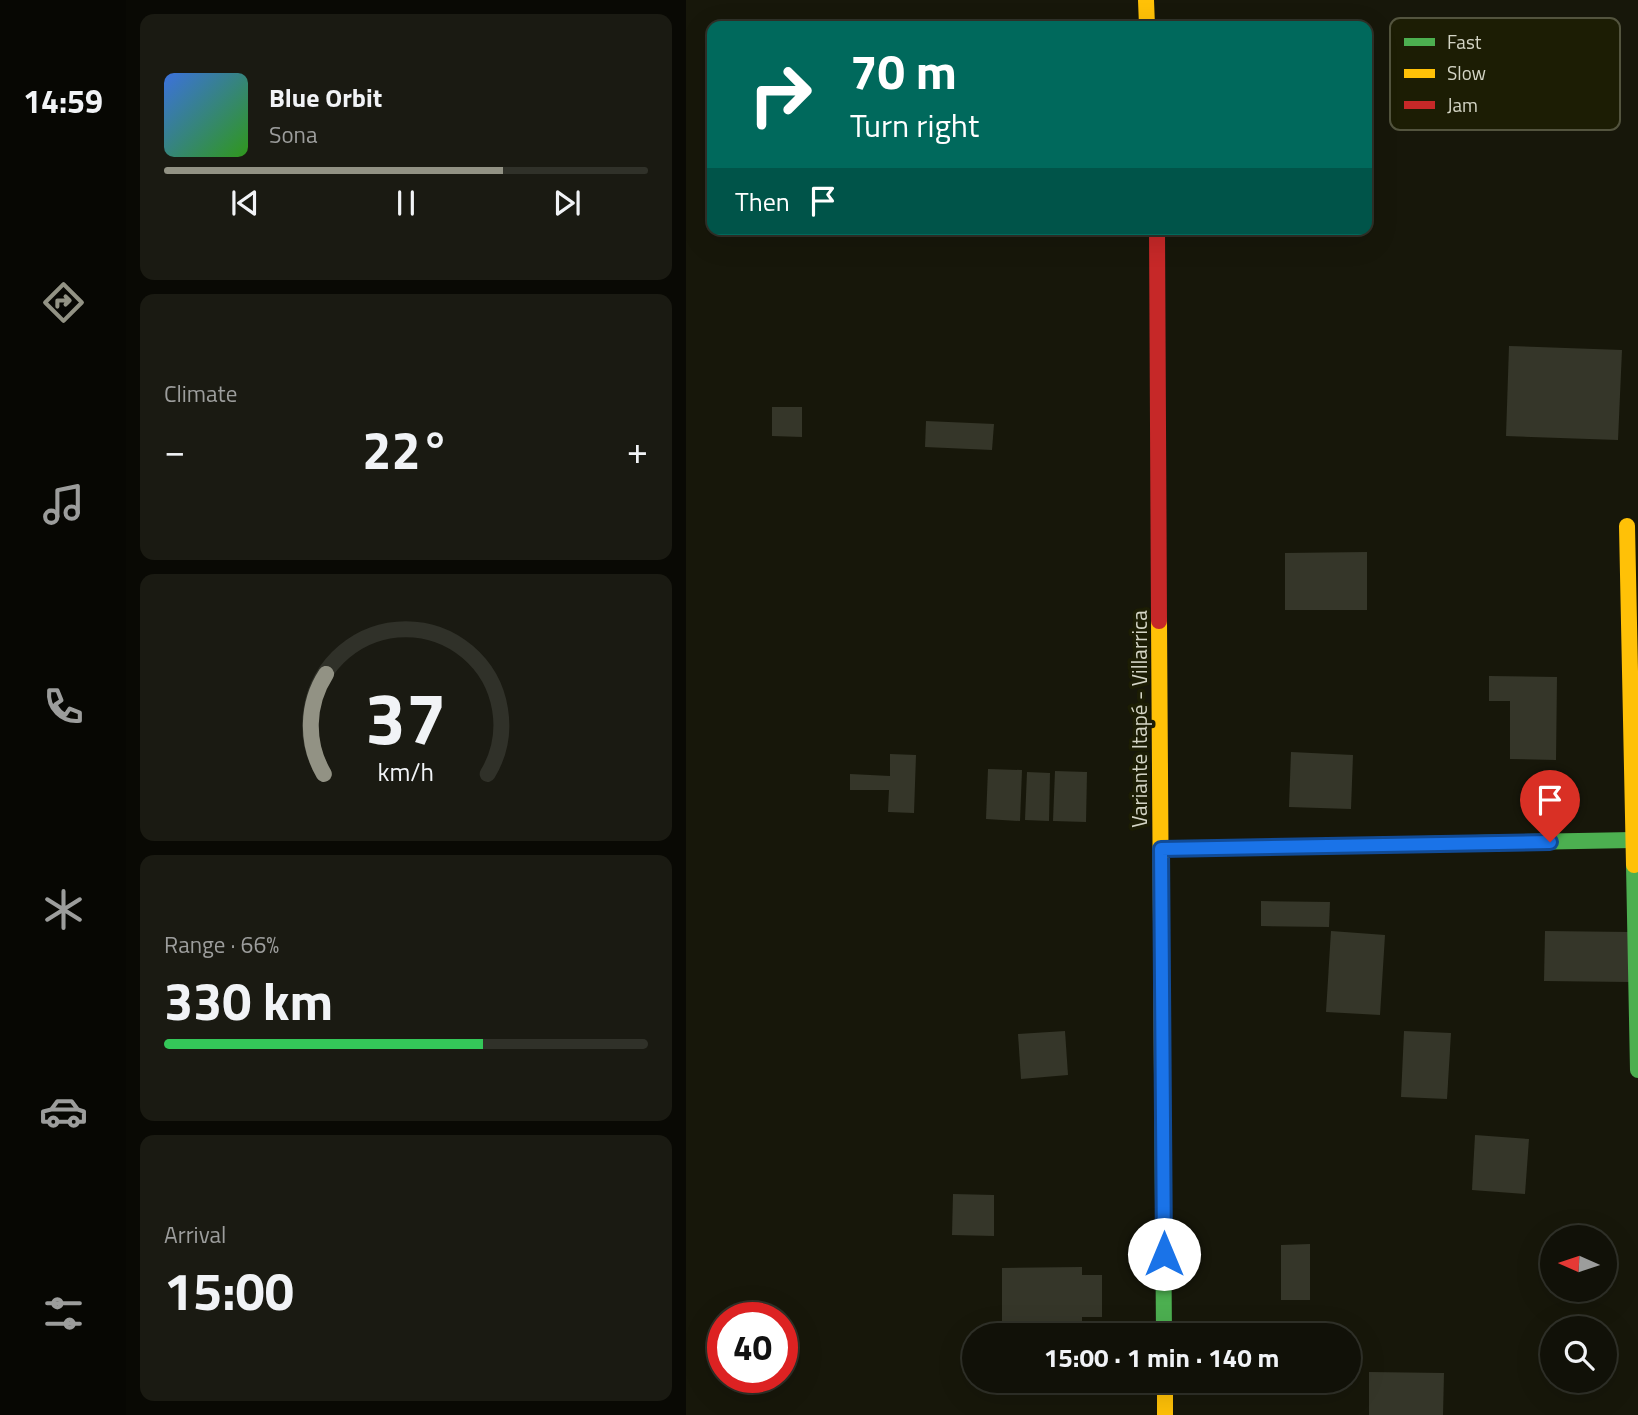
<!DOCTYPE html>
<html lang="en">
<head>
<meta charset="utf-8">
<style>
	body { margin:0; font-family:"Titillium Web",sans-serif; background:#1a1a12; color:#f1f3f6; height:100vh; display:flex; flex-direction:column; font-size:26px; white-space:nowrap }
	* { box-sizing:border-box; margin:0 }
	p { font-size:23px; color:#9c9d9c }
	.icon { flex:none; width:38px; height:38px; fill:none; stroke:currentColor; stroke-width:2; stroke-linecap:round; stroke-linejoin:round }
	.map { position:relative; flex:1; overflow:hidden }
	.side { display:flex; flex-direction:column; gap:14px; padding:14px; background:#090904; width:560px }
	.side>* { flex:none }
	.guide { position:absolute; left:21px; top:21px; width:665px; height:214px; border-radius:14px; box-shadow:0 7px 28px #0002,0 0 0 2px #303129; background:#00695c; color:#fff; overflow:hidden }
	.needle { width:46px; rotate:273deg }
	.tools { position:absolute; left:854px; top:1225px; display:grid; gap:14px }
	.tools a { display:grid; place-items:center; width:77px; height:77px; border-radius:50%; background:#111108; box-shadow:0 7px 28px #0002,0 0 0 2px #303129; font-size:35px }
	.speed { position:absolute; left:21px; top:1302px; display:flex; gap:14px; font-size:35px; font-weight:700; text-align:center }
	.speed>* { display:grid; place-content:center; width:91px; height:91px; border-radius:50%; background:#111108; box-shadow:0 7px 28px #0002,0 0 0 2px #303129; line-height:1 }
	.speed .limit { border:10px solid #d22; background:#fff; color:#111 }
	.pin { position:absolute; display:grid; place-items:center; width:60px; height:60px; color:#fff; margin:-72px -30px; border-radius:50% 50% 50% 0; rotate:-45deg; box-shadow:0 0 7px #0007 }
	.pin .icon { rotate:45deg }
	.me { position:absolute; width:77px; margin:-38px; rotate:0deg; stroke-linejoin:round; filter:drop-shadow(0 0 5px #0008) }
	.turn { display:flex; align-items:center; gap:24px; height:147px; padding:0 28px; font-size:32px }
	.turn .icon { width:91px; height:91px; stroke-width:2.5 }
	.turn b { display:block; font-size:49px; line-height:60px }
	.then { display:flex; align-items:center; height:66px; padding:0 28px; background:#0003; gap:14px; font-size:26px }
	.big { font-size:52px; font-weight:700; line-height:1.1 }
	.side .widget { flex:1; display:flex; flex-direction:column; justify-content:center; gap:10px; min-width:0; padding:0 24px; border-radius:14px; background:#1a1a12 }
	.side .dial { align-items:center; gap:0 }
	.dial svg { height:182px; overflow:visible; fill:none; stroke:#303129; stroke-width:7; stroke-linecap:round; text-anchor:middle }
	.dial text { fill:#f1f3f6; stroke:none }
	.song { display:flex; align-items:center; gap:21px }
	.cover { width:84px; height:84px; border-radius:10px; background:linear-gradient(135deg,hsl(220 70% 55%),hsl(110 70% 35%)) }
	.played { height:7px; border-radius:4px; background:linear-gradient(90deg,#929284 70%,#303129 70%) }
	.keys { display:flex; justify-content:space-around; direction:ltr }
	.heat { display:flex; justify-content:space-between; align-items:center; font-size:38px; direction:ltr }
	.charge { height:10px; border-radius:5px; background:linear-gradient(90deg,#34c759 66%,#303129 0) }
	.trip { position:absolute; left:276px; top:1323px; width:399px; height:70px; border-radius:35px; background:#111108; box-shadow:0 7px 28px #0002,0 0 0 2px #303129; font-weight:700; line-height:70px; text-align:center }
	main { display:flex; flex:1; min-height:0 }
	.tabs { display:flex; flex-direction:column; width:126px; justify-content:space-around; align-items:center; background:#070703; color:#9c9d9c }
	.tabs .icon { width:49px; height:49px }
	.tabs .on { color:#929284 }
	.tabs b { font-size:32px; color:#f1f3f6 }
	.map>svg:first-child { display:block }
</style>
</head>
<body>
<main>
<nav class="tabs">
<b>14:59</b>
<svg class="icon on" aria-label="directions" viewBox="0 0 24 24"><path d="M12 3l9 9-9 9-9-9zM9 14v-3h6M13 9l2 2-2 2"/></svg>
<svg class="icon" aria-label="music" viewBox="0 0 24 24"><path d="M9 18V5l10-2v13"/><circle cx="6" cy="18" r="3"/><circle cx="16" cy="16" r="3"/></svg>
<svg class="icon" aria-label="phone" viewBox="0 0 24 24"><path d="M5 4h4l2 5-3 2q2 4 5 5l2-3 5 2v4C11 20 4 13 5 4z"/></svg>
<svg class="icon" aria-label="climate" viewBox="0 0 24 24"><path d="M12 3v18M4 7l16 10M4 17L20 7"/></svg>
<svg class="icon" aria-label="car" viewBox="0 0 24 24"><path d="M5 17H2v-5l4-1 3-4h7l3 4 3 1v5h-3M9 17h6M6 11h13"/><circle cx="7" cy="17" r="2"/><circle cx="17" cy="17" r="2"/></svg>
<svg class="icon" aria-label="filters" viewBox="0 0 24 24"><path d="M4 7h16M4 17h16"/><circle cx="9" cy="7" r="2"/><circle cx="15" cy="17" r="2"/></svg>
</nav>
<section class="side">
<div class="widget">
<div class="song"><i class="cover"></i><div><b>Blue Orbit</b><p>Sona</p></div></div>
<div class="played"></div>
<div class="keys"><svg class="icon" aria-label="previous" viewBox="0 0 24 24"><path d="M18 5L8 12l10 7zM5 5v14"/></svg><svg class="icon" aria-label="pause" viewBox="0 0 24 24"><path d="M8 5v14M16 5v14"/></svg><svg class="icon" aria-label="next" viewBox="0 0 24 24"><path d="M6 5l10 7-10 7zM19 5v14"/></svg></div>
</div>
<div class="widget"><p>Climate</p>
<div class="heat"><a>−</a><b class="big">22°</b><a>+</a></div>
</div>
<div class="widget dial"><svg viewBox="0 0 100 80">
<path d="M14 69A42 42 0 1 1 86 69"/>
<path d="M14 69A42 42 0 0 1 15 25" stroke="#929284"/>
<text x="50" y="56" font-size="32" font-weight="700">37</text>
<text x="50" y="72" font-size="11">km/h</text>
</svg></div>
<div class="widget"><p>Range · 66%</p><b class="big">330 km</b><div class="charge"></div></div>
<div class="widget"><p>Arrival</p><b class="big">15:00</b></div>
</section>
<div class="map">
<svg width="952" height="1415" viewBox="0 0 952 1415">
	<rect width="100%" height="100%" fill="#17170a"/>
	<g fill="#353629">
		<polygon points="823,346 936,350 932,440 820,436"/>
		<polygon points="86,407 116,407 116,437 86,436"/>
		<polygon points="240,421 308,424 306,450 239,447"/>
		<polygon points="681,552 681,610 599,610 599,553"/>
		<polygon points="803,676 871,677 870,760 824,759 824,701 803,701"/>
		<polygon points="605,752 667,755 665,809 603,807"/>
		<polygon points="204,754 230,755 228,813 202,812 203,790 164,790 164,774 204,776"/>
		<polygon points="302,769 336,770 334,821 300,819"/>
		<polygon points="369,771 401,772 400,822 367,821"/>
		<polygon points="341,772 364,773 363,821 339,820"/>
		<polygon points="575,901 644,902 643,927 575,926"/>
		<polygon points="645,931 699,935 694,1015 640,1012"/>
		<polygon points="859,931 944,932 943,982 858,981"/>
		<polygon points="379,1031 382,1075 335,1079 332,1034"/>
		<polygon points="718,1031 765,1033 761,1099 715,1097"/>
		<polygon points="789,1135 843,1139 839,1194 786,1190"/>
		<polygon points="267,1194 308,1195 308,1236 266,1235"/>
		<polygon points="624,1244 624,1300 595,1300 595,1245"/>
		<polygon points="396,1267 396,1275 416,1275 416,1317 396,1317 396,1326 316,1326 316,1268"/>
		<polygon points="581,1325 581,1335 545,1335 545,1326"/>
		<polygon points="683,1372 758,1373 757,1415 683,1415"/>
		<polygon points="546,1381 582,1381 582,1385 546,1386"/>
	</g>
	<g fill="none" stroke-linecap="round" stroke-linejoin="round">
		<g stroke="#4caf50" stroke-width="16">
			<polyline points="475,849 947,840"/>
			<polyline points="948,865 952,1070"/>
			<polyline points="476,1074 478,1335"/>
		</g>
		<g stroke="#ffc107" stroke-width="16">
			<polyline points="460,0 461,26"/>
			<polyline points="941,526 948,865"/>
			<polyline points="473,621 476,1074"/>
			<polyline points="479,1381 479,1415"/>
		</g>
		<polyline stroke="#c62828" stroke-width="16" points="471,229 473,621"/>
	</g>
	<g fill="none" stroke-linecap="round" stroke-linejoin="round">
		<g stroke="#114b97" stroke-width="18">
			<polyline id="route" points="478,1254 475,849 864,842"/>
		</g>
		<use href="#route" stroke="#1a73e8" stroke-width="12"/>
	</g>
	<g text-anchor="middle" stroke-width="7" stroke-linejoin="round" paint-order="stroke">
		<g font-size="21" fill="#d4d5c6" stroke="#1c1d04">
			<text transform="translate(454 719) rotate(-90)" y="7">Variante Itapé - Villarrica</text>
		</g>
	</g>
	<rect x="704" y="18" width="230" height="112" rx="10" fill="#1c1d04" stroke="#53543e" stroke-width="2"/>
	<rect x="718" y="38" width="31" height="8" fill="#4caf50"/>
	<rect x="718" y="69" width="31" height="9" fill="#ffc107"/>
	<rect x="718" y="101" width="31" height="8" fill="#c62828"/>
	<g font-size="19" fill="#d4d5c6">
		<text x="761" y="49">Fast</text>
		<text x="761" y="80">Slow</text>
		<text x="761" y="112">Jam</text>
	</g>
</svg>
<div class="tools">
<a><svg class="needle" viewBox="-14 -14 28 28"><path d="M0-13l5 13h-10z" fill="#e53935"/><path d="M0 13l5-13h-10z" fill="#9c9d9c"/></svg></a>
<a><svg class="icon" aria-label="search" viewBox="0 0 24 24"><circle cx="10" cy="10" r="6"/><path d="M15 15l6 6"/></svg></a>
</div>
<div class="speed"><div class="limit">40</div></div>
<div class="pin" style="left:864px;top:842px;background:#d93025"><svg class="icon" aria-label="arrive" viewBox="0 0 24 24"><path d="M6 21V4h12l-3 4 3 4H6"/></svg></div>
<svg class="me" style="left:478px;top:1254px" viewBox="-20 -20 40 40"><circle r="19" fill="#fff"/><path d="M0-13L10 11 0 6-10 11z" fill="#1a73e8"/></svg>
<div class="trip">15:00 · 1 min · 140 m</div>
<div class="guide">
<div class="turn"><svg class="icon" aria-label="right" viewBox="0 0 24 24"><path d="M7 20v-9h11M14 6l5 5-5 5"/></svg><div><b>70 m</b>Turn right</div></div>
<div class="then">Then<svg class="icon" aria-label="arrive" viewBox="0 0 24 24"><path d="M6 21V4h12l-3 4 3 4H6"/></svg></div>
</div>
</div>
</main>
</body>
</html>
